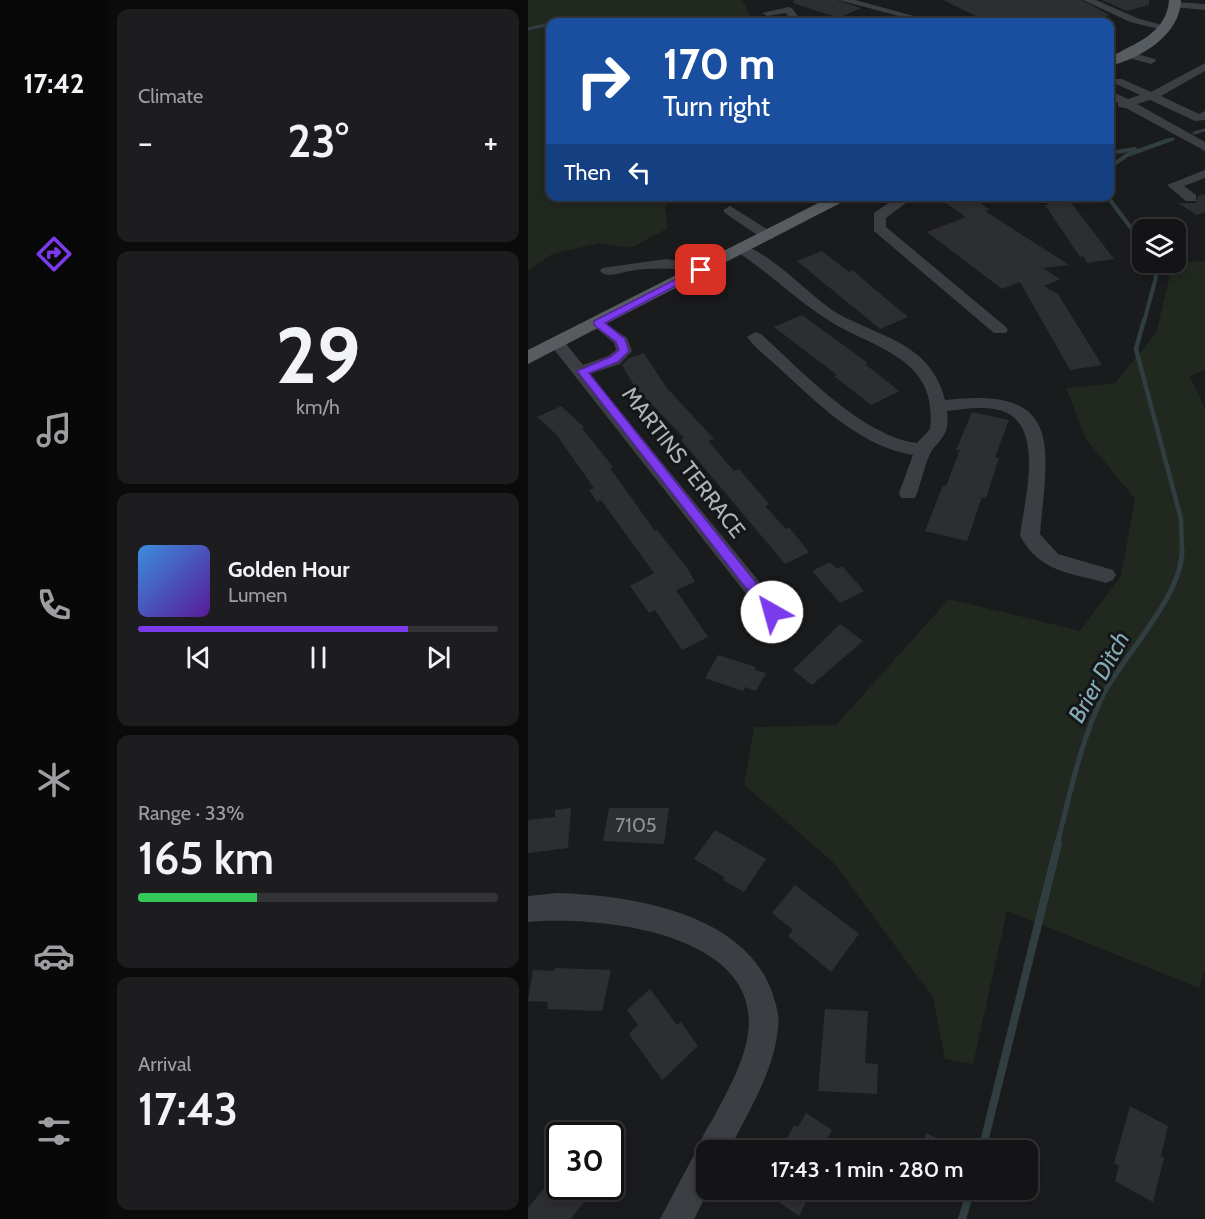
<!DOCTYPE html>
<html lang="en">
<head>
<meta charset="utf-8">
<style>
	body { margin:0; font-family:Cabin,sans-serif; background:#1d1d1f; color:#f1f3f6; height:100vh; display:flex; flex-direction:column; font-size:22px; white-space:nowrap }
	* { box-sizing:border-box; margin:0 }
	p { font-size:20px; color:#9d9ea1 }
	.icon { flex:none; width:33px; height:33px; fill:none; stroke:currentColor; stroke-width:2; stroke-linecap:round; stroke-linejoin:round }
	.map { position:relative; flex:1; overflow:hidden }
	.drawer { display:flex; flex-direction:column; gap:9px; padding:9px; background:#0b0b0c; width:420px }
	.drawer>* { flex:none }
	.guide { position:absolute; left:18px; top:18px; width:568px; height:183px; border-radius:12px; box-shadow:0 3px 9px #0003,0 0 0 2px #333335; background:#1a4fa0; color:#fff; overflow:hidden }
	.buttons { position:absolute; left:604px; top:219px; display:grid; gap:12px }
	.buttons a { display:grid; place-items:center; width:54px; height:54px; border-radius:12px; background:#141416; box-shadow:0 3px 9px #0003,0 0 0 2px #333335; font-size:30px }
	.speed { position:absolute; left:18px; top:1122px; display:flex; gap:12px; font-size:30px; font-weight:700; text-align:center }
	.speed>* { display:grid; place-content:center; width:78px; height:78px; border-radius:50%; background:#141416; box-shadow:0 3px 9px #0003,0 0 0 2px #333335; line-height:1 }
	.speed .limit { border:3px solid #111; border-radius:9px; background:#fff; color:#111 }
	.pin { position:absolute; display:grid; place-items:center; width:51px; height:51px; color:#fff; margin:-26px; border-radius:12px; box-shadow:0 3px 9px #0006 }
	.me { position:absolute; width:66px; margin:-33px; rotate:322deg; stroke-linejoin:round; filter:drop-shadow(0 0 4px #0008) }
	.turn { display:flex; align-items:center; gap:21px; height:126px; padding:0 18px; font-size:27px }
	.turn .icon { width:78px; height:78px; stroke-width:2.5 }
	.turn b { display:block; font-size:42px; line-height:51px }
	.then { display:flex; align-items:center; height:57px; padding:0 18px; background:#0003; gap:12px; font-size:22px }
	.big { font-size:45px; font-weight:600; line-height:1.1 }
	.drawer .tile { flex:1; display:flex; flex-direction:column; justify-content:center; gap:9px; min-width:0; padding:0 21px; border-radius:12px; background:#1d1d1f }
	.drawer .dial { align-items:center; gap:0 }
	.dial b { font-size:78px; line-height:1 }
	.song { display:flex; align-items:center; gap:18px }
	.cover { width:72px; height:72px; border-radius:9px; background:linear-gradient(135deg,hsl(210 70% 55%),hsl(270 70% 35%)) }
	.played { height:6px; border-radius:3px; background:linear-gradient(90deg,#7c3aed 75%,#333335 75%) }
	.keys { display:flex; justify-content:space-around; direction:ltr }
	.heat { display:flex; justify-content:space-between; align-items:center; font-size:33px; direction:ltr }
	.charge { height:9px; border-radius:4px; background:linear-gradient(90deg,#34c759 33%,#333335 0) }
	.trip { position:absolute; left:168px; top:1140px; width:342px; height:60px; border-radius:12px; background:#141416; box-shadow:0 3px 9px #0003,0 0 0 2px #333335; font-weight:600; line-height:60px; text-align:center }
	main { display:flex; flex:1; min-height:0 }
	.tab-bar { display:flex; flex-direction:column; width:108px; justify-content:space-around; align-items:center; background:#080809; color:#9d9ea1 }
	.tab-bar .icon { width:42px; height:42px }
	.tab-bar .on { color:#7c3aed }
	.tab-bar b { font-size:27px; color:#f1f3f6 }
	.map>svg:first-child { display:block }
</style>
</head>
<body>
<main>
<nav class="tab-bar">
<b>17:42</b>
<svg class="icon on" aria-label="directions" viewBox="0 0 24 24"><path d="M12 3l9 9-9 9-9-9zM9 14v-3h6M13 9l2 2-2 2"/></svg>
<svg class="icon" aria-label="music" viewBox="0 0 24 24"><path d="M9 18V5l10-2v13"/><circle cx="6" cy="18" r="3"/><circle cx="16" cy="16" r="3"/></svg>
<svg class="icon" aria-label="phone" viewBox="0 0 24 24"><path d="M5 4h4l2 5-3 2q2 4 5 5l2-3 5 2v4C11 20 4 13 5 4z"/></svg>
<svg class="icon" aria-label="climate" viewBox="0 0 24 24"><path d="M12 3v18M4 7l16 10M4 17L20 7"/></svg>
<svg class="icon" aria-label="car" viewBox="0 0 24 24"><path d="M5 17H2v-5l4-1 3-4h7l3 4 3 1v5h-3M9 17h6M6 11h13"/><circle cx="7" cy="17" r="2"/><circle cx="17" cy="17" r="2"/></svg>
<svg class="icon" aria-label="filters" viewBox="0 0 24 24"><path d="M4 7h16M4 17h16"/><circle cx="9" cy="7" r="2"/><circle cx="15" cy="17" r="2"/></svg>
</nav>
<section class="drawer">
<div class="tile"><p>Climate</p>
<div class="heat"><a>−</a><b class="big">23°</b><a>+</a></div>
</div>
<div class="tile dial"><b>29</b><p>km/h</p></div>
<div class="tile">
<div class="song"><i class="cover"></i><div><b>Golden Hour</b><p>Lumen</p></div></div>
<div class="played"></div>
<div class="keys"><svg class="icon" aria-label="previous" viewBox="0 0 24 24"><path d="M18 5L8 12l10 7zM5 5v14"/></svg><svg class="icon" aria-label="pause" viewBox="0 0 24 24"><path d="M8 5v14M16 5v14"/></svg><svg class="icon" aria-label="next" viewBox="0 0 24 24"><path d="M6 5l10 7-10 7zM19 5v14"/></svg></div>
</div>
<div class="tile"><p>Range · 33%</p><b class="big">165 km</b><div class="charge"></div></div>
<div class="tile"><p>Arrival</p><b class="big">17:43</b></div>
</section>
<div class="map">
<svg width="677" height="1219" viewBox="0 0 677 1219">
	<rect width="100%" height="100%" fill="#1a1b1d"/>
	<g fill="#212820">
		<polygon points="0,0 214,0 226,22 22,22 22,196 153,197 137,206 140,228 103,248 72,243 24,254 0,271"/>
		<polygon points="677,261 677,370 662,376 677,409 677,970 671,988 479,911 445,1064 417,1059 405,997 305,862 216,785 226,727 308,725 421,599 552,631 593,576 607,499 558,439 538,388 587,383 628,333 645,263"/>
	</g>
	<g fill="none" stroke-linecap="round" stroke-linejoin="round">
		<g stroke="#303e41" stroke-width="3">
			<polyline points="0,29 22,24"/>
			<polyline points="666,133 677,130"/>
			<polyline points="637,142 645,139"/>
		</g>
		<g stroke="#303e41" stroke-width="4">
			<polyline points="582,153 607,149"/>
			<polyline points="582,167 599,155 641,140"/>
			<polyline points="579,196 615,244"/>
			<polyline points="616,322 628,277 626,262"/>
		</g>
		<polyline stroke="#303e41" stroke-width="4.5" points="616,320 608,349 653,519 654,552"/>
		<path stroke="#303e41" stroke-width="5" d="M529 845C542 794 552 743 575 695 595 656 655 595 654 550"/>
		<g stroke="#303e41" stroke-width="8">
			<polyline points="454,1150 530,844"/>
			<polyline points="434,1219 443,1190"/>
		</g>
	</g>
	<g fill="#2d2e31">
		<polygon points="266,0 309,0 333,8 311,18 265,3"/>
		<polygon points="415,0 553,0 582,15 574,17 586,22 460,22"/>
		<polygon points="574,0 621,0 621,5 599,11"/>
		<polygon points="677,194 677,212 669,215 650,203 668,203 670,196"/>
		<polygon points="407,196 442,196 462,210 457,211 541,265 515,268 532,279 516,286 530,294 574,365 542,370 492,282 474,289 399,232 438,217"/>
		<polygon points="515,196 538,196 586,259 559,263 555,256 552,257 517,205 521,205"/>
		<polygon points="294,251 321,272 324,270 380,317 352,329 269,261"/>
		<polygon points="274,315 340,363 337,364 371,391 343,405 306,376 309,375 246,327"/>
		<polygon points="116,353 138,387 186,439 180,441 206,471 211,469 241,504 237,506 258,529 261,527 281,552 257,564 153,440 156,438 107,387 94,365 101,358"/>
		<polygon points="33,406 56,427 54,428 85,467 82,468 127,531 129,530 160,569 167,582 148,590 180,637 154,650 127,610 121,613 102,586 126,573 73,500 69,502 61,490 66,488 28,434 9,417"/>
		<polygon points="444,412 481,420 467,457 471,458 458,498 454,497 439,541 397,531 415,485 418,486 432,450 428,450"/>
		<polygon points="302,562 309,569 314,566 336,591 312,603 284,571"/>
		<polygon points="312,624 335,641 284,685 265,670"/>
		<polygon points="190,655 228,667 227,670 238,673 228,691 217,687 215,691 177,678"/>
		<polygon points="43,808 40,848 0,853 0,820 27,817 27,810"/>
		<polygon points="81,808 141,808 136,844 75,841"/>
		<polygon points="187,830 238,859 216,892 195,880 196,877 166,859"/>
		<polygon points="267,885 331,934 303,972 260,936 265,930 244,913"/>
		<polygon points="27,968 83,970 74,1011 19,1009 20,1002 0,1001 5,970 26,971"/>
		<polygon points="122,989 149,1025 153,1022 170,1046 134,1080 101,1034 110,1025 99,1010"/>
		<polygon points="297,1009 340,1011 337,1063 350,1064 349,1094 290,1091"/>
		<polygon points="602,1106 640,1126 633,1156 636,1158 625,1202 587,1181 591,1166 586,1163"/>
		<polygon points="278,1113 304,1130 293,1150 253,1150 266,1125 270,1127"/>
		<polygon points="398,1133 411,1139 408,1150 393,1150"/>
		<polygon points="32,1169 32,1186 68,1186 43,1219 0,1219 0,1208"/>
		<polygon points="233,1190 284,1190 271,1216"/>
	</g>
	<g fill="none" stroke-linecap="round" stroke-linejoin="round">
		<g fill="#3b3e42" fill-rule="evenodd">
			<polygon points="311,0 327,0 408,22 393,22"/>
			<polygon points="555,0 568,0 609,18 644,28 639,31 602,22"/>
			<polygon points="648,2 677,4 677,10 645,7 643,5"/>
			<polygon points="261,7 264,8 274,22 264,22 258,13 239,16 234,13"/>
			<polygon points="598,51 627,59 628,61 623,64 594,56 593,54"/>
			<polygon points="677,63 677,71 633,96 671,114 677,111 677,120 667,121 622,100 609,104 677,142 677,151 598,108 590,107 590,103 582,99 582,91 600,99 612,95 586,83 586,79 594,79 623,92"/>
			<polygon points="677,170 677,178 656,186 668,195 668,201 658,201 639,185"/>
			<polygon points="371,196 387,196 358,218 358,227 478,327 480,330 478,333 466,333 346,231 346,213"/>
			<polygon points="202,206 245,233 245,239 235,239 197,213 195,210"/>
			<path d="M214 245C242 252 281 295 307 312 334 328 368 336 392 357 405 369 413 384 417 400 536 386 520 444 512 534L530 554 585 570 588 575 585 580 578 583C541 572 513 573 492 536 496 501 519 422 471 410 454 406 436 409 419 411 421 433 417 434 405 449 398 458 394 481 389 493L387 498H373L371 493 385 455C332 447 287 401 249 366 239 357 227 348 219 337L227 332 233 334C273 370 334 436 389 443L402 429C411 354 341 349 294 316 264 296 239 271 209 252L207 249Z"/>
			<path d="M138 259 167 264 180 270 173 274C149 268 127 267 103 271 93 272 79 279 72 271L74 268Z"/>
			<polygon points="70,318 99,338 104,351 92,364 62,374 251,606 255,612 251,618 244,620 237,618 21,343 23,340 35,340 55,365 80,356 88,350 86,343 62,323"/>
			<path d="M29 893C103 895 216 913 244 992 248 1005 252 1015 250 1028 246 1072 220 1112 201 1150H178V1190H181L166 1219H132L167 1153 170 1152C171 1139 181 1126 187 1115 199 1092 212 1069 218 1044 245 934 74 915 0 922V896Z"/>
		</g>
		<g fill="#575c61" fill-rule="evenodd">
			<path d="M641 0H653C652 35 613 58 582 66V57C608 43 639 33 641 0Z"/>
			<polygon points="304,196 326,196 0,364 0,350"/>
		</g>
	</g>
	<polygon fill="#7c3aed" stroke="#51269a" stroke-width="1.5" points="170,268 178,270 77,323 97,339 101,351 90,362 61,373 248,608 248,615 239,615 49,371 82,357 91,350 88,342 66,325 66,321"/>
	<g text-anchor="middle" stroke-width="6" stroke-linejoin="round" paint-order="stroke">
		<g font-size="20" fill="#8c9298">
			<text x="108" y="832">7105</text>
		</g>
		<g font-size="22" fill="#adb5bc" stroke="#151618">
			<text transform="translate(156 462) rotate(52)" y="8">MARTINS TERRACE</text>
		</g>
		<g font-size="24" font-style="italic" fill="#85abb6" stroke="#151618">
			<text transform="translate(571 677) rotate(-61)" y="8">Brier Ditch</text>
		</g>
	</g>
</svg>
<div class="buttons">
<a><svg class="icon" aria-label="layers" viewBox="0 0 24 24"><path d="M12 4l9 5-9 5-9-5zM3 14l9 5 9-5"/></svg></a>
</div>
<div class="speed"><div class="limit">30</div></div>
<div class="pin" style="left:173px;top:270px;background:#d93025"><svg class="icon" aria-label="arrive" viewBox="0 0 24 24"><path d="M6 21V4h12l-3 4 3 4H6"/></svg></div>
<svg class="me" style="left:244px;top:612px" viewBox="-20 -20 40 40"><circle r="19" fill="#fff"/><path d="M0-13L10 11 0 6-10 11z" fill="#7c3aed"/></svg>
<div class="trip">17:43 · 1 min · 280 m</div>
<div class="guide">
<div class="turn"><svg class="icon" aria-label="right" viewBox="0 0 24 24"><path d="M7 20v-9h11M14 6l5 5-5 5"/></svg><div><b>170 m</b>Turn right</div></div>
<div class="then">Then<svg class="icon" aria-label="left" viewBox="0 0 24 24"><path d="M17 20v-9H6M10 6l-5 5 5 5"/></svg></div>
</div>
</div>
</main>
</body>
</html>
